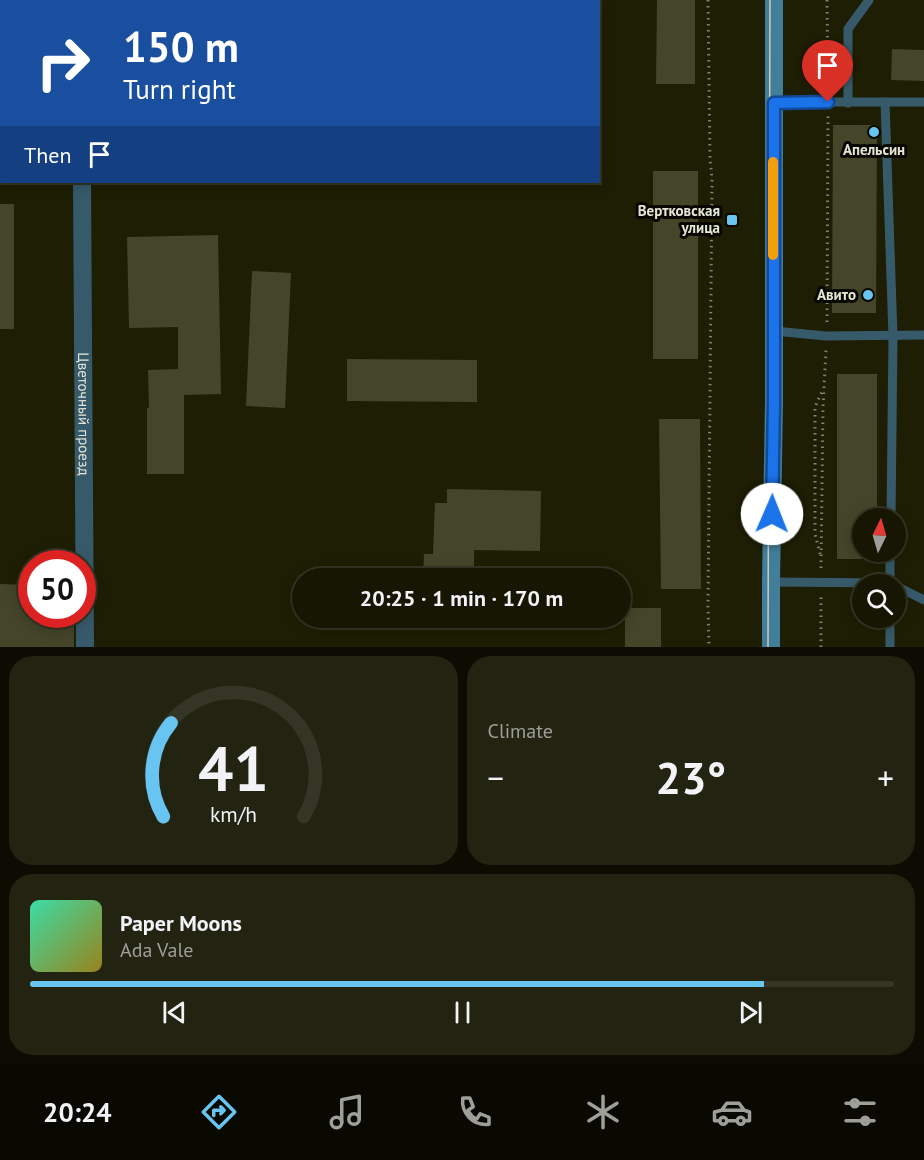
<!DOCTYPE html>
<html lang="en">
<head>
<meta charset="utf-8">
<style>
	body { margin:0; font-family:"PT Sans",sans-serif; background:#232312; color:#f1f3f6; height:100vh; display:flex; flex-direction:column; font-size:22px; white-space:nowrap }
	* { box-sizing:border-box; margin:0 }
	p { font-size:20px; color:#9e9f9a }
	.icon { flex:none; width:33px; height:33px; fill:none; stroke:currentColor; stroke-width:2; stroke-linecap:round; stroke-linejoin:round }
	.map { position:relative; height:647px; overflow:hidden }
	.details { display:flex; flex-direction:column; gap:9px; padding:9px; background:#0c0c02; flex:1 }
	.details>* { flex:none }
	.top-card { position:absolute; left:0px; top:0px; width:600px; height:183px; box-shadow:0 3px 15px #0003,0 0 0 2px #353525; background:#1a4fa0; color:#fff; overflow:hidden }
	.needle { width:39px; rotate:5deg }
	.controls { position:absolute; left:852px; top:508px; display:grid; gap:12px }
	.controls a { display:grid; place-items:center; width:54px; height:54px; border-radius:50%; background:#161603; box-shadow:0 3px 15px #0003,0 0 0 2px #353525; font-size:30px }
	.speed { position:absolute; left:18px; top:550px; display:flex; gap:12px; font-size:30px; font-weight:700; text-align:center }
	.speed>* { display:grid; place-content:center; width:78px; height:78px; border-radius:50%; background:#161603; box-shadow:0 3px 15px #0003,0 0 0 2px #353525; line-height:1 }
	.speed .limit { border:9px solid #d22; background:#fff; color:#111 }
	.pin { position:absolute; display:grid; place-items:center; width:51px; height:51px; color:#fff; margin:-62px -26px; border-radius:50% 50% 50% 0; rotate:-45deg; box-shadow:0 0 6px #0007 }
	.pin .icon { rotate:45deg }
	.me { position:absolute; width:66px; margin:-33px; rotate:1deg; stroke-linejoin:round; filter:drop-shadow(0 0 4px #0008) }
	.turn { display:flex; align-items:center; gap:21px; height:126px; padding:0 24px; font-size:27px }
	.turn .icon { width:78px; height:78px; stroke-width:2.5 }
	.turn b { display:block; font-size:42px; line-height:51px }
	.then { display:flex; align-items:center; height:57px; padding:0 24px; background:#0003; gap:12px; font-size:22px }
	.big { font-size:45px; font-weight:600; line-height:1.1 }
	.details .card { flex:1; display:flex; flex-direction:column; justify-content:center; gap:9px; min-width:0; padding:0 21px; border-radius:24px; background:#232312 }
	.details .dial { align-items:center; gap:0 }
	.dial svg { height:156px; overflow:visible; fill:none; stroke:#353525; stroke-width:7; stroke-linecap:round; text-anchor:middle }
	.dial text { fill:#f1f3f6; stroke:none }
	.song { display:flex; align-items:center; gap:18px }
	.cover { width:72px; height:72px; border-radius:9px; background:linear-gradient(135deg,hsl(160 70% 55%),hsl(50 70% 35%)) }
	.played { height:6px; border-radius:3px; background:linear-gradient(90deg,#68c4f0 85%,#353525 85%) }
	.keys { display:flex; justify-content:space-around; direction:ltr }
	.heat { display:flex; justify-content:space-between; align-items:center; font-size:33px; direction:ltr }
	.details .tiles { flex:1; display:grid; gap:9px; grid-template-columns:1fr 1fr }
	.card:last-child { grid-column:span 2 }
	.trip { position:absolute; left:292px; top:568px; width:339px; height:60px; border-radius:30px; background:#161603; box-shadow:0 3px 15px #0003,0 0 0 2px #353525; font-weight:600; line-height:60px; text-align:center }
	.menu { display:flex; height:96px; justify-content:space-around; align-items:center; background:#090901; color:#9e9f9a }
	.menu .icon { width:42px; height:42px }
	.menu .current { color:#68c4f0 }
	.menu b { font-size:27px; color:#f1f3f6 }
	.map>svg:first-child { display:block }
</style>
</head>
<body>
<div class="map">
<svg width="924" height="647" viewBox="0 0 924 647">
	<rect width="100%" height="100%" fill="#1e1e04"/>
	<g fill="#45452a">
		<polygon points="657,0 695,0 695,84 656,84"/>
		<polygon points="892,49 924,50 924,81 891,80"/>
		<polygon points="833,125 877,125 876,313 832,313"/>
		<rect x="653" y="171" width="45" height="188"/>
		<rect x="0" y="204" width="14" height="125"/>
		<polygon points="218,235 221,394 184,395 184,474 147,474 147,408 149,408 148,370 178,369 178,327 129,328 127,237"/>
		<polygon points="252,271 291,273 285,408 246,406"/>
		<polygon points="347,359 477,360 477,402 347,401"/>
		<polygon points="837,374 877,374 877,519 862,519 862,559 837,559"/>
		<polygon points="659,419 700,419 701,589 661,589"/>
		<polygon points="447,489 541,491 540,551 474,550 474,579 423,579 424,554 433,554 435,503 447,503"/>
		<polygon points="0,584 32,585 32,615 74,615 74,647 0,647"/>
		<rect x="625" y="608" width="36" height="39"/>
	</g>
	<g fill="none" stroke-linecap="round" stroke-linejoin="round">
		<g stroke="#82826d" stroke-width="3" stroke-dasharray="1.5 4.5" stroke-linecap="butt">
			<polyline points="708,0 710,159 712,179 708,606 709,647"/>
			<polyline points="827,0 828,88"/>
			<polyline points="827,322 828,116"/>
			<polyline points="820,554 815,534 815,407 823,389"/>
			<polyline points="821,568 823,407 826,350"/>
			<polyline points="821,647 821,596"/>
		</g>
		<g stroke="#375a6b" stroke-width="9">
			<polyline points="885,102 893,336 891,519"/>
			<polyline points="774,103 828,102 924,102"/>
			<polyline points="848,103 848,29 869,0"/>
			<polyline points="774,331 826,336 924,335"/>
			<polyline points="771,582 890,583 894,585"/>
			<polyline points="890,585 890,552"/>
			<polyline points="896,586 924,600"/>
			<polyline points="890,618 890,647"/>
		</g>
		<g stroke="#375a6b" stroke-width="18">
			<polyline points="87,2 87,0"/>
			<path id="s1" d="M82 182 85 647"/>
		</g>
		<polyline stroke="#427d99" stroke-width="18" points="771,647 771,582 774,401 774,0"/>
		<polyline stroke="#ccb" stroke-width="1.5" points="768,647 770,0"/>
	</g>
	<g fill="none" stroke-linecap="round" stroke-linejoin="round">
		<g stroke="#114b97" stroke-width="15">
			<polyline id="route" points="772,514 774,401 774,103 828,102"/>
		</g>
		<use href="#route" stroke="#1a73e8" stroke-width="10"/>
		<polyline stroke="#f59e0b" stroke-width="10" points="773,162 773,255"/>
	</g>
	<g fill="#68c4f0" stroke="#070701" stroke-width="2">
		<circle cx="874" cy="132" r="6"/>
		<rect x="726" y="214" width="12" height="12" rx="3"/>
		<circle cx="868" cy="295" r="6"/>
	</g>
	<g text-anchor="middle" stroke-width="6" stroke-linejoin="round" paint-order="stroke">
		<g font-size="15" font-weight="bold" fill="#e5e5d5" stroke="#070701" text-anchor="end">
			<text x="874" y="155" text-anchor="middle">Апельсин</text>
			<text x="720" y="216">Вертковская<tspan x="720" dy="17">улица</tspan></text>
			<text x="856" y="300">Авито</text>
		</g>
		<g font-size="15" fill="#e5e5d5" stroke="#070701">
			<text dy="5" stroke="none"><textPath href="#s1" startOffset="232">Цветочный проезд</textPath></text>
		</g>
	</g>
</svg>
<div class="controls">
<a><svg class="needle" viewBox="-14 -14 28 28"><path d="M0-13l5 13h-10z" fill="#e53935"/><path d="M0 13l5-13h-10z" fill="#9e9f9a"/></svg></a>
<a><svg class="icon" aria-label="search" viewBox="0 0 24 24"><circle cx="10" cy="10" r="6"/><path d="M15 15l6 6"/></svg></a>
</div>
<div class="speed"><div class="limit">50</div></div>
<div class="pin" style="left:828px;top:102px;background:#d93025"><svg class="icon" aria-label="arrive" viewBox="0 0 24 24"><path d="M6 21V4h12l-3 4 3 4H6"/></svg></div>
<svg class="me" style="left:772px;top:514px" viewBox="-20 -20 40 40"><circle r="19" fill="#fff"/><path d="M0-13L10 11 0 6-10 11z" fill="#1a73e8"/></svg>
<div class="trip">20:25 · 1 min · 170 m</div>
<div class="top-card">
<div class="turn"><svg class="icon" aria-label="right" viewBox="0 0 24 24"><path d="M7 20v-9h11M14 6l5 5-5 5"/></svg><div><b>150 m</b>Turn right</div></div>
<div class="then">Then<svg class="icon" aria-label="arrive" viewBox="0 0 24 24"><path d="M6 21V4h12l-3 4 3 4H6"/></svg></div>
</div>
</div>
<section class="details">
<div class="tiles">
<div class="card dial"><svg viewBox="0 0 100 80">
<path d="M14 69A42 42 0 1 1 86 69"/>
<path d="M14 69A42 42 0 0 1 18 21" stroke="#68c4f0"/>
<text x="50" y="56" font-size="32" font-weight="700">41</text>
<text x="50" y="72" font-size="11">km/h</text>
</svg></div>
<div class="card"><p>Climate</p>
<div class="heat"><a>−</a><b class="big">23°</b><a>+</a></div>
</div>
<div class="card">
<div class="song"><i class="cover"></i><div><b>Paper Moons</b><p>Ada Vale</p></div></div>
<div class="played"></div>
<div class="keys"><svg class="icon" aria-label="previous" viewBox="0 0 24 24"><path d="M18 5L8 12l10 7zM5 5v14"/></svg><svg class="icon" aria-label="pause" viewBox="0 0 24 24"><path d="M8 5v14M16 5v14"/></svg><svg class="icon" aria-label="next" viewBox="0 0 24 24"><path d="M6 5l10 7-10 7zM19 5v14"/></svg></div>
</div>
</div>
</section>
<nav class="menu">
<b>20:24</b>
<svg class="icon current" aria-label="directions" viewBox="0 0 24 24"><path d="M12 3l9 9-9 9-9-9zM9 14v-3h6M13 9l2 2-2 2"/></svg>
<svg class="icon" aria-label="music" viewBox="0 0 24 24"><path d="M9 18V5l10-2v13"/><circle cx="6" cy="18" r="3"/><circle cx="16" cy="16" r="3"/></svg>
<svg class="icon" aria-label="phone" viewBox="0 0 24 24"><path d="M5 4h4l2 5-3 2q2 4 5 5l2-3 5 2v4C11 20 4 13 5 4z"/></svg>
<svg class="icon" aria-label="climate" viewBox="0 0 24 24"><path d="M12 3v18M4 7l16 10M4 17L20 7"/></svg>
<svg class="icon" aria-label="car" viewBox="0 0 24 24"><path d="M5 17H2v-5l4-1 3-4h7l3 4 3 1v5h-3M9 17h6M6 11h13"/><circle cx="7" cy="17" r="2"/><circle cx="17" cy="17" r="2"/></svg>
<svg class="icon" aria-label="filters" viewBox="0 0 24 24"><path d="M4 7h16M4 17h16"/><circle cx="9" cy="7" r="2"/><circle cx="15" cy="17" r="2"/></svg>
</nav>
</body>
</html>
